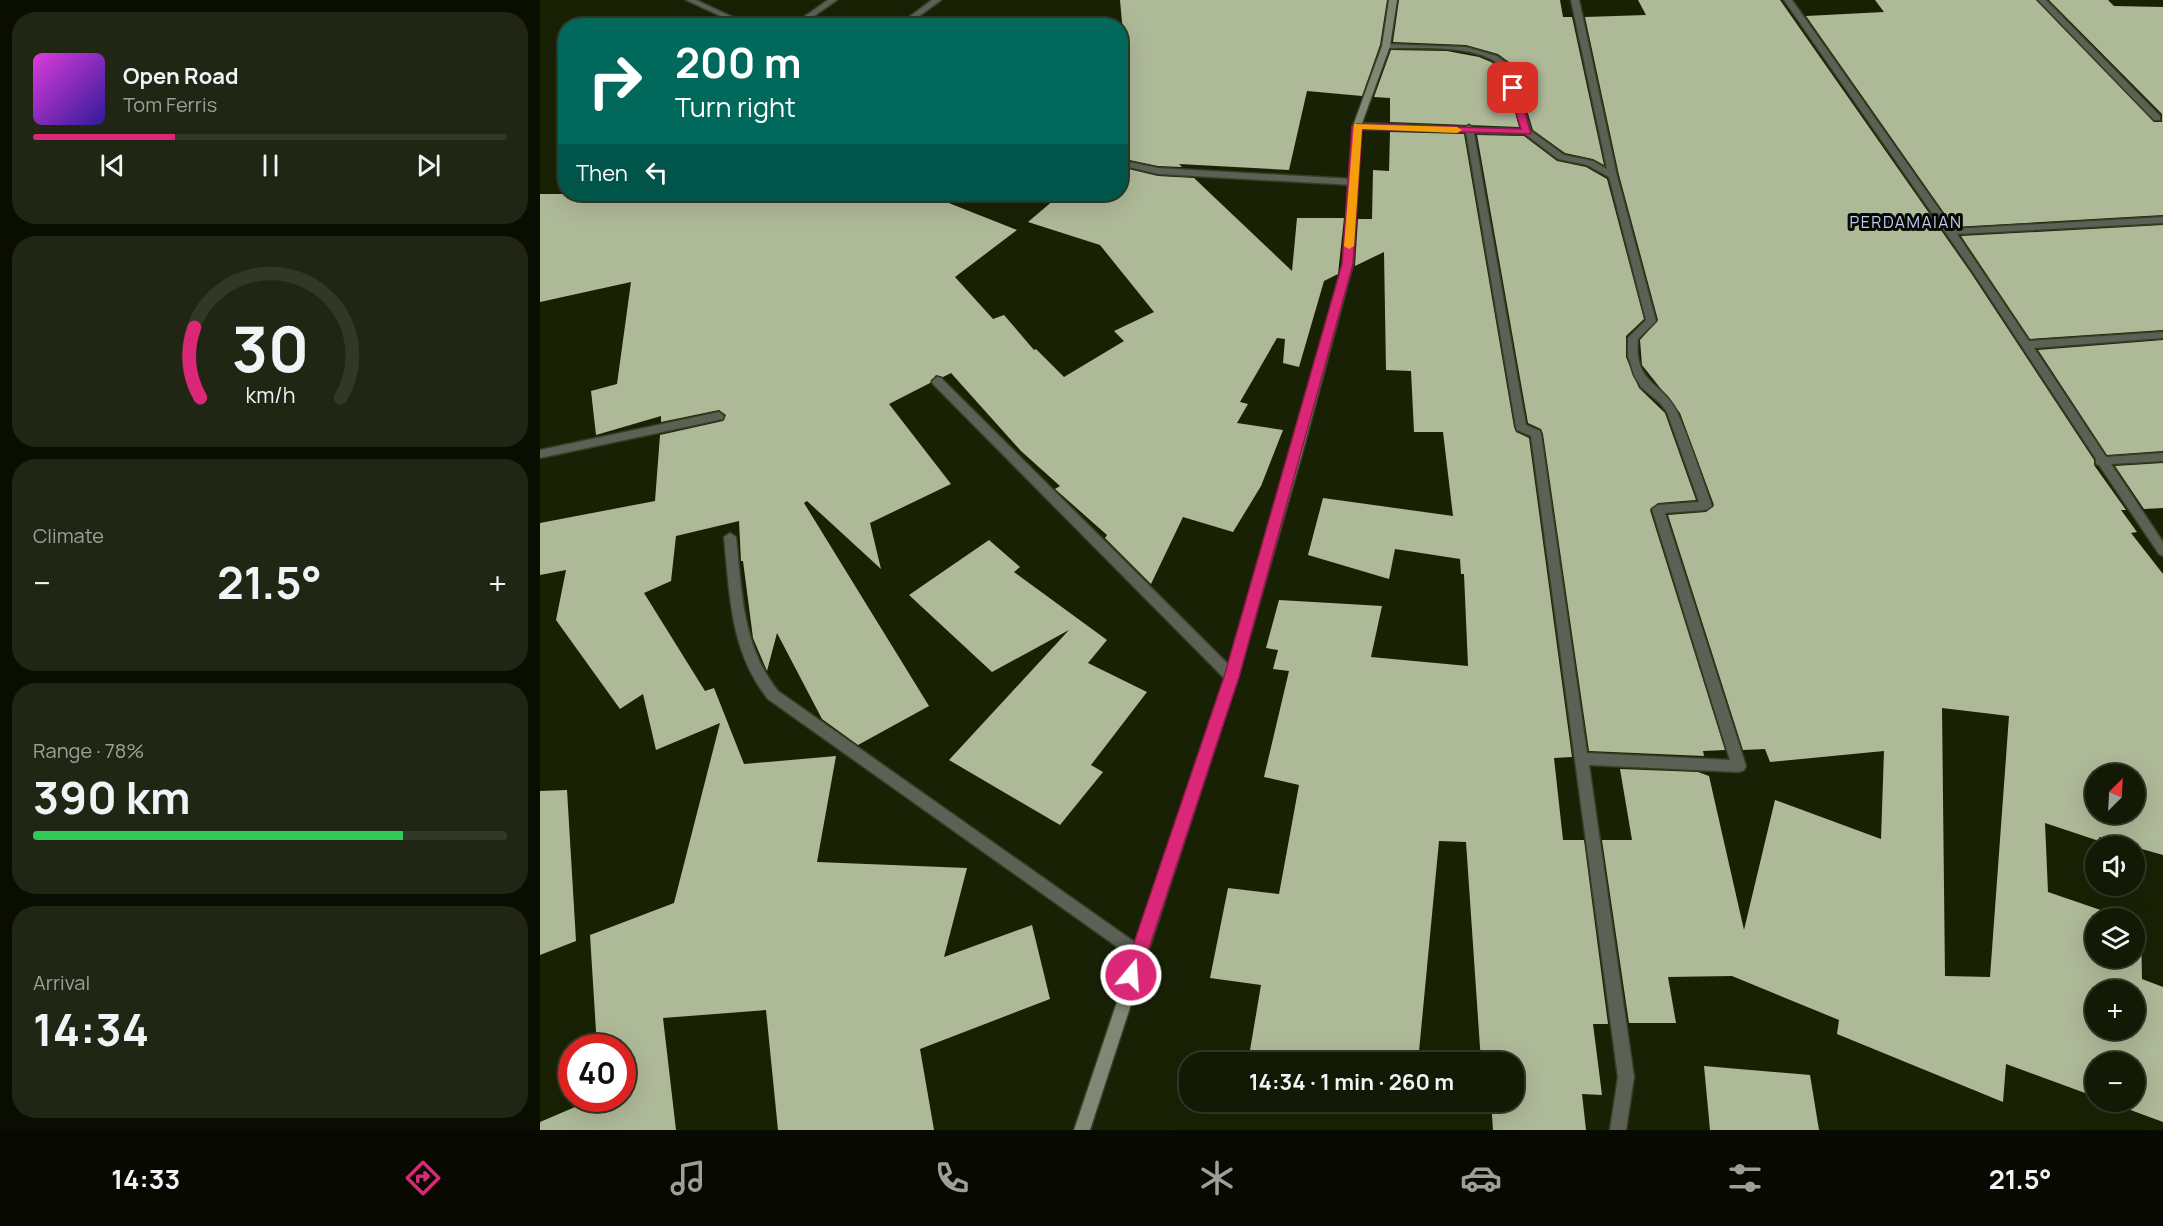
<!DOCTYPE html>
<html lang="en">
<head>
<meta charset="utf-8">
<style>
	body { margin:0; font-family:Manrope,sans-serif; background:#202613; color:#f1f3f6; height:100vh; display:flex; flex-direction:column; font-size:22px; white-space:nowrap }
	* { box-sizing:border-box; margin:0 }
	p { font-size:20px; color:#9da09a }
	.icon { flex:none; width:33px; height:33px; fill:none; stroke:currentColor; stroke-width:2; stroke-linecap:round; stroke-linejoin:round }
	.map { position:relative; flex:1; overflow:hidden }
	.side { display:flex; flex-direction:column; gap:12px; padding:12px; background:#0a0e02; width:540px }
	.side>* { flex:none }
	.guide { position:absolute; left:18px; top:18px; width:570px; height:183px; border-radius:24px; box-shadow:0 6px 24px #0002,0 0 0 2px #323826; background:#00695c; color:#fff; overflow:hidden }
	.needle { width:39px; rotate:24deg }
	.buttons { position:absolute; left:1545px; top:764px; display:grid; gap:12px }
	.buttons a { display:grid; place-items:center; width:60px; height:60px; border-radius:50%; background:#131904; box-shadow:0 6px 24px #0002,0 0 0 2px #323826; font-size:30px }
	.speed { position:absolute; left:18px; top:1034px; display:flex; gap:12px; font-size:30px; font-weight:700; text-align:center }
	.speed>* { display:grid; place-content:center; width:78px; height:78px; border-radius:50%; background:#131904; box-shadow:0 6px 24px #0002,0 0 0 2px #323826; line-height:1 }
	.speed .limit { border:9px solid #d22; background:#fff; color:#111 }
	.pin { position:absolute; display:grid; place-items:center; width:51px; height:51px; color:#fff; margin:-26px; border-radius:12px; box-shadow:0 3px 9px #0006 }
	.me { position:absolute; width:66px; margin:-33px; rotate:18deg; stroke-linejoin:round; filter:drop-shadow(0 0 4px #0008) }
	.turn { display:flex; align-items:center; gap:21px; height:126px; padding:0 18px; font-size:27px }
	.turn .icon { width:78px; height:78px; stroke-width:2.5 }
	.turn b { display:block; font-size:42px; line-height:51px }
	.then { display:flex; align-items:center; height:57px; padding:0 18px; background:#0003; gap:12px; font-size:22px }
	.big { font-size:45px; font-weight:700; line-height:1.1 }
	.side .card { flex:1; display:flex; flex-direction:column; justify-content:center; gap:9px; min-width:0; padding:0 21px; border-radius:24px; background:#202613 }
	.side .dial { align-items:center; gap:0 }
	.dial svg { height:156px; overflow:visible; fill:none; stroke:#323826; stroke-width:7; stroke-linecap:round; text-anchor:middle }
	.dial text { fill:#f1f3f6; stroke:none }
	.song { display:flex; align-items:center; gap:18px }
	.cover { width:72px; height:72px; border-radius:9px; background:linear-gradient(135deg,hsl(300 70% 55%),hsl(250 70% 35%)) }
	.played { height:6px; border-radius:3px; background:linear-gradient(90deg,#db2777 30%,#323826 30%) }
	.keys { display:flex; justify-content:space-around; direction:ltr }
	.heat { display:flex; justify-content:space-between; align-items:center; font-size:33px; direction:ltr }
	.charge { height:9px; border-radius:4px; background:linear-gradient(90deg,#34c759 78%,#323826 0) }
	.trip { position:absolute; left:639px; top:1052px; width:345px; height:60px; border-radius:24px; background:#131904; box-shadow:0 6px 24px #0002,0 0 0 2px #323826; font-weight:700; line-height:60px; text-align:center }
	.tabs { display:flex; height:96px; justify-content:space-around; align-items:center; background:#080a02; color:#9da09a }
	.tabs .icon { width:42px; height:42px }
	.tabs .selected { color:#db2777 }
	.tabs b { font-size:27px; color:#f1f3f6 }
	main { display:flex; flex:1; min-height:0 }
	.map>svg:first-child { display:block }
</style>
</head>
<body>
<main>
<section class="side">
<div class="card">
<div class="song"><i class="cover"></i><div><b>Open Road</b><p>Tom Ferris</p></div></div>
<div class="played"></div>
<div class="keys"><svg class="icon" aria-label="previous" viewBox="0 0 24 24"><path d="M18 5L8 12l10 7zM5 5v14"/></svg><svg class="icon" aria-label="pause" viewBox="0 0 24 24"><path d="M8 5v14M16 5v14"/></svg><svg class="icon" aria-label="next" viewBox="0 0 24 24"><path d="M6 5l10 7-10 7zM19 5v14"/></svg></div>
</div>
<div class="card dial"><svg viewBox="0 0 100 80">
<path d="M14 69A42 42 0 1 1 86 69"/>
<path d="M14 69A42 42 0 0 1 11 33" stroke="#db2777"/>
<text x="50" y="56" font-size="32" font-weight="700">30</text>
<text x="50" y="72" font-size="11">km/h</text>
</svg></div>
<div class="card"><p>Climate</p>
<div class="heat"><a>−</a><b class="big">21.5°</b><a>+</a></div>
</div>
<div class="card"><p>Range · 78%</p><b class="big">390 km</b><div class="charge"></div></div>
<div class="card"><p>Arrival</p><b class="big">14:34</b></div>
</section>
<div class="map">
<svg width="1623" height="1130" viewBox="0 0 1623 1130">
	<rect width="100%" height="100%" fill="#192105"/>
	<g fill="#aeb998" fill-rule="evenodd">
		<polygon points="580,0 847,0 840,45 822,96 767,91 749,170 639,164 642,167 618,166 580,158 580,101 589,100"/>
		<polygon points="859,0 1020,0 1023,17 1032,17 1064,165 1053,159 1025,153 993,130 977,77 969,62 958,54 926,45 853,42"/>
		<path d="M1098 0H1240L1431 273 1554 460V465L1586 510H1581L1597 532 1591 533 1623 574V855L1559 837V841L1505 823 1508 892 1584 918H1556V957H1594V922L1601 924 1602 979 1623 987V1122L1566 1101H1594V1062H1556V1097L1466 1064 1463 1102 1297 1034 1299 1020 1192 976 1128 977 1136 1023H1089L1062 840H1092L1080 769 1158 772 1169 776 1204 930 1235 800 1341 839 1344 751 1230 762 1225 749 1203 750 1128 515 1166 512 1174 505 1140 413 1102 365 1100 340 1118 320 1079 175 1045 17 1106 15ZM1402 708 1469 716 1450 977 1405 976ZM1556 774H1594V813H1556ZM1556 990H1594V1029H1556Z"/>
		<polygon points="1335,0 1496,0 1614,122 1622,122 1622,114 1509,0 1568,0 1574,6 1623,7 1623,215 1414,227 1266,16 1344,12"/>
		<polygon points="851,50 907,51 939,57 951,62 960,69 967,82 979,127 850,122 850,98 834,97"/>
		<polygon points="850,132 924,134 974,427 976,432 989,438 1032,757 1014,758 1023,840 1044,840 1068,1024 1053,1024 1062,1095 1042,1094 1046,1130 953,1130 951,1101 974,1101 974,1062 941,1062 926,842 899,841 878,1062 754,1062 709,1056 721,985 670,978 688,888 739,894 759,785 724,777 749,671 733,669 738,650 726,648 739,600 842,606 831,657 928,666 924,574 921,574 920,559 855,549 849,579 768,555 783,498 913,516 903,432 874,432 871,371 846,370 844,252 815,266 818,219 832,219 833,170 849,171"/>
		<polygon points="937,135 984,136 1017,161 1046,167 1067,179 1104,319 1086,336 1086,357 1099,388 1125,413 1156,500 1118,503 1110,510 1185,750 1163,751 1164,756 1049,751 1003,434 1001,429 988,423"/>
		<polygon points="580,167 618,176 654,178 752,271 757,218 804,218 798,274 784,281 759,367 743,363 745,339 737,338 700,402 708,404 697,423 743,430 721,486 693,532 643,517 611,584 565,538 567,535 515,489 520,486 481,451 411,373 403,377 396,375 390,383 349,404 411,484 330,523 341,569 267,501 264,503 389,706 318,745 282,719 237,633 227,671 213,638 203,561 201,561 199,521 136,536 131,581 104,593 165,691 174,688 204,764 296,756 277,862 427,868 404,957 492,925 510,999 380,1049 394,1130 238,1130 226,1010 123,1018 136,1130 0,1130 0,1122 56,1098 82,1098 82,1047 57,1047 50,935 134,903 180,723 116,750 103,694 80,709 16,620 26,570 0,575 0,523 115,501 120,435 183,421 186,415 179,410 121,422 121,416 56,435 51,391 77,384 91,282 0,302 0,194 386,194 477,230 415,277 453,319 464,315 494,350 496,349 524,377 584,341 574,331 614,312 560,245 488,222 521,194 580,194"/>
		<polygon points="1623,225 1623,330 1490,339 1421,236"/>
		<polygon points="1623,340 1623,451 1567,455 1498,350"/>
		<polygon points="1623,463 1623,508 1604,509 1575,466"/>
		<polygon points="449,540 480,567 474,572 567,640 548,663 607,692 551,765 563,772 520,825 409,760 529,630 452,672 369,595"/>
		<polygon points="27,790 36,941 0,955 0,791"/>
		<polygon points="1164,1066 1270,1075 1279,1130 1170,1130"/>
	</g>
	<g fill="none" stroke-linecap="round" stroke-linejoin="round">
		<g stroke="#363e24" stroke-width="3">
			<g id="street">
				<polygon points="146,0 156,0 212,26 202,26"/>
				<polygon points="288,0 297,0 260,26 251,26"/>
				<polygon points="392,0 401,0 366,26 357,26"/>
				<path d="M1031 0H1039L1077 176 1116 321 1098 339C1093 385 1124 382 1138 414 1151 444 1161 475 1172 506L1166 510 1125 513 1206 766 1204 770 1199 772 1049 765 1094 1077 1086 1130H1070L1078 1077 991 436 977 430 976 427 926 132 817 129 813 126 817 123 925 127 929 125 933 128 982 129C977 110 974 84 962 68 942 43 875 49 846 48L842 46 846 44 926 47 957 56 967 63 975 78 991 131 1024 155 1053 161 1067 169ZM934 133 985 134 1018 159 1047 165 1069 177 1106 320 1088 338V356L1094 375 1101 387 1120 403 1127 412 1159 502 1118 505 1112 509 1190 760 1047 753 1001 434 1000 431 986 425Z"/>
				<polygon points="1244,0 1252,0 1413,229 1623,217 1623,223 1417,234 1489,341 1623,332 1623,338 1494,348 1566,457 1623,453 1623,461 1571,464 1623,542 1623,556 1619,554 1559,465 1556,464 1556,459 1433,272"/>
				<polygon points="1498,0 1506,0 1620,116 1620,120 1614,120"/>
				<polygon points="580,160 618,168 813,179 817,182 813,185 618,174 580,165"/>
				<polygon points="397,377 401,378 697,673 698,677 697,681 692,682 687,681 393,384 392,381"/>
				<polygon points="179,412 184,416 183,419 0,458 0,450"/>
				<path d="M190 533 196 537C202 592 202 646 238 691L603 948 606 953 603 958 598 961 593 958 228 699C190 651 190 596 184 537Z"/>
			</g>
		</g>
		<g stroke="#363e24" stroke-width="3">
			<polygon id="secondary" points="849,0 857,0 850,46 821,126 813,264 762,454 698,677 550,1130 534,1130 686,677 750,454 803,264 813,126 842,46"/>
		</g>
		<use href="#street" fill="#5c6055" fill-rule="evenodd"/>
		<use href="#secondary" fill="#808774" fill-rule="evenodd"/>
	</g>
	<polygon fill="#db2777" stroke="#8e194d" stroke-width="1.5" points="973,85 978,88 991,134 822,129 813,264 699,677 600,975 597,981 591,984 585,981 583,975 684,677 802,264 812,126 817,124 981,129 968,88"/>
	<polygon fill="#f59e0b" points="814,124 917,127 922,130 917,133 822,129 814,246 809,249 804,246"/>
	<g text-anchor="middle" stroke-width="6" stroke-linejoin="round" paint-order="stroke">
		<g font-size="16" letter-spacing="1.5" fill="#c1cdf7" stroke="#060901">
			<text x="1366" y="228">PERDAMAIAN</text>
		</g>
	</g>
</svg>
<div class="buttons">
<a><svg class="needle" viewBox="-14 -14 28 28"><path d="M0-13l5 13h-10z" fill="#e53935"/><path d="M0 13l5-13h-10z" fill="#9da09a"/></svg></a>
<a><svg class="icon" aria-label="sound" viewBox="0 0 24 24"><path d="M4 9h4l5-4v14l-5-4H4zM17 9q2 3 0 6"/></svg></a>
<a><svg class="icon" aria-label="layers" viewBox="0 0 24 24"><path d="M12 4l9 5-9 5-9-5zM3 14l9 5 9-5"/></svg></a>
<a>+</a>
<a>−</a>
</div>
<div class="speed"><div class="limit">40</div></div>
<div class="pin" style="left:973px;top:88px;background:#d93025"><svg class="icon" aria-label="arrive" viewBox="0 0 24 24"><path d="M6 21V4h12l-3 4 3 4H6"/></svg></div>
<svg class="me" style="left:591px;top:975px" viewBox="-20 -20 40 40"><circle r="17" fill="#db2777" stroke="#fff" stroke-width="3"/><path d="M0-11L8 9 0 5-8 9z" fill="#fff"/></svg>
<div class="trip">14:34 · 1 min · 260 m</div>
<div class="guide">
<div class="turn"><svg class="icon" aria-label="right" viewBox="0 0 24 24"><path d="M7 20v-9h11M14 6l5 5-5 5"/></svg><div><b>200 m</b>Turn right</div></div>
<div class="then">Then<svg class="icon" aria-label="left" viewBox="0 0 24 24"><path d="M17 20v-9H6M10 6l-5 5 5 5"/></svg></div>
</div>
</div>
</main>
<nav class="tabs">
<b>14:33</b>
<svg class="icon selected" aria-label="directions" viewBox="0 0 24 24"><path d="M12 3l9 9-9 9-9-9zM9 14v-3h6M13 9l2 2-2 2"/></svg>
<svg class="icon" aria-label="music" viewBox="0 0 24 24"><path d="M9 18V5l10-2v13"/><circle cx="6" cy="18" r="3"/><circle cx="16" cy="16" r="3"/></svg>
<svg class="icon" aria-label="phone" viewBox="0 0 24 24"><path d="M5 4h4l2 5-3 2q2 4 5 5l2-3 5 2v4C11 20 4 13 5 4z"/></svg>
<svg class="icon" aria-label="climate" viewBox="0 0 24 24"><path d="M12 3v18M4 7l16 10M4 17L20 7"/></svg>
<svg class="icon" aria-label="car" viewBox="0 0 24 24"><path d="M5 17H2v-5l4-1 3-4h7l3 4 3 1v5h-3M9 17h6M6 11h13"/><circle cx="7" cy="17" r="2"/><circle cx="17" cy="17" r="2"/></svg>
<svg class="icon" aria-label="filters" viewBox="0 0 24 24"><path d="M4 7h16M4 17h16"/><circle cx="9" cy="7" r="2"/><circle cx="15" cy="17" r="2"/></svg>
<b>21.5°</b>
</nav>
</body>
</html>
